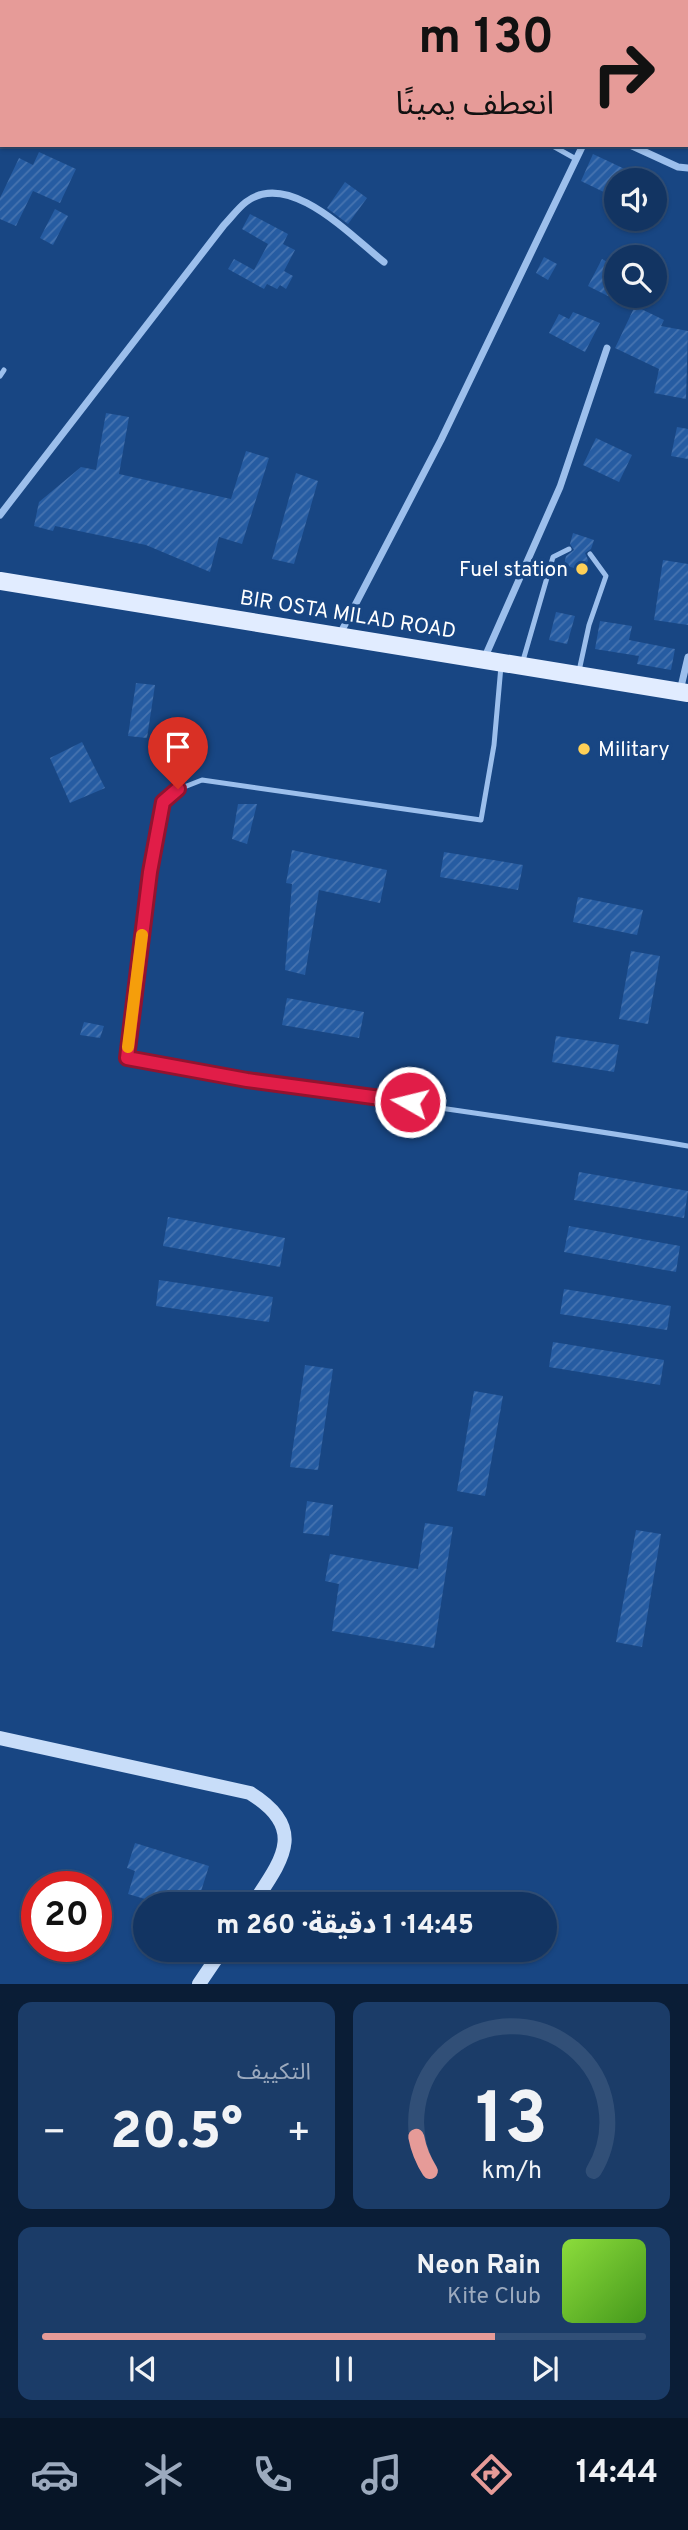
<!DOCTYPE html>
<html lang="ar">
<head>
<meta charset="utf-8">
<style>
	body { margin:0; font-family:Overpass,"Noto Sans Arabic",sans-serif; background:#1b3c68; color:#f1f3f6; direction:rtl; height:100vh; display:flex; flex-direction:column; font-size:26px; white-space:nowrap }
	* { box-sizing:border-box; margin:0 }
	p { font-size:23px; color:#9caabe }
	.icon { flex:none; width:38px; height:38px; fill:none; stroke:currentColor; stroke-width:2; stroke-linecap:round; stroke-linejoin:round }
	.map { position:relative; height:1984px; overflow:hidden; direction:ltr }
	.details { display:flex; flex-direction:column; gap:18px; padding:18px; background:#0a1d36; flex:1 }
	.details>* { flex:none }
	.top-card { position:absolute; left:0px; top:0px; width:690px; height:147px; box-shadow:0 2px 5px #0004,0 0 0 2px #314f77; direction:rtl; background:#e69b98; color:#111; overflow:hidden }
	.controls { position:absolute; left:604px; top:168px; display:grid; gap:14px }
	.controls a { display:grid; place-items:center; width:63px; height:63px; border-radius:50%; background:#123462; box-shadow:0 2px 5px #0004,0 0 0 2px #314f77; font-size:35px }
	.speed { position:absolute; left:21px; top:1871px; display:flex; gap:14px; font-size:35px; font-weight:700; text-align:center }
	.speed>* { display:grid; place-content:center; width:91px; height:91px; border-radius:50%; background:#123462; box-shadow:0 2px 5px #0004,0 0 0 2px #314f77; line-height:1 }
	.speed .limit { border:10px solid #d22; background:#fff; color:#111 }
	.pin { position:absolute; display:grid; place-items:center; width:60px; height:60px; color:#fff; margin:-72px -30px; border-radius:50% 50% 50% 0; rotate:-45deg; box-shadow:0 0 7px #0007 }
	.pin .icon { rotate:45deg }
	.me { position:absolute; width:77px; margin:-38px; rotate:278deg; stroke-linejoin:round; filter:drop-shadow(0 0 5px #0008) }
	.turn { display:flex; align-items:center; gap:24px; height:147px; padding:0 21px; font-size:32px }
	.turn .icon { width:91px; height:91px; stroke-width:2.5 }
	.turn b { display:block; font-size:49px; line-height:60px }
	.big { font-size:52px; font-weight:800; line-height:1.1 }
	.details .widget { flex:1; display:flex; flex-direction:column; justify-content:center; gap:10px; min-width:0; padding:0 24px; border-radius:14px; background:#1b3c68 }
	.details .dial { align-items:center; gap:0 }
	.dial svg { height:182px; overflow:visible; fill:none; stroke:#314f77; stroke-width:7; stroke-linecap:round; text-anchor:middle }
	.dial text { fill:#f1f3f6; stroke:none }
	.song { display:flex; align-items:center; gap:21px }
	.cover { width:84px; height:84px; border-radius:10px; background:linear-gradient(135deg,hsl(90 70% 55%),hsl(100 70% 35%)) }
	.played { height:7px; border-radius:4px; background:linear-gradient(90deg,#e69b98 75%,#314f77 75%) }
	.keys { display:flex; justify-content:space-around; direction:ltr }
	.heat { display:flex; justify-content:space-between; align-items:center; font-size:38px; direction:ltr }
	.details .tiles { flex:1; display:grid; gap:18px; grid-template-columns:1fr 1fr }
	.widget:last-child { grid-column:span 2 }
	.trip { position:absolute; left:133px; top:1892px; width:424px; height:70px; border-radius:35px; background:#123462; box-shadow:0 2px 5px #0004,0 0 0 2px #314f77; font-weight:800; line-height:70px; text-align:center; direction:rtl }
	.dock { display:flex; height:112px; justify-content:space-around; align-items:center; background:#071527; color:#9caabe }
	.dock .icon { width:49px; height:49px }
	.dock .current { color:#e69b98 }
	.dock b { font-size:32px; color:#f1f3f6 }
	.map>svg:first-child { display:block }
</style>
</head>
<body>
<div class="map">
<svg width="688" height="1984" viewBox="0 0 688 1984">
	<defs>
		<pattern id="building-hatch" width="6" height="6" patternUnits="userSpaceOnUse" patternTransform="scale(1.75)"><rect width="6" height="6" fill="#265ca2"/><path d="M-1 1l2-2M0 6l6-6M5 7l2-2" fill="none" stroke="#4774b0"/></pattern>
	</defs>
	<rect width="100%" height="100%" fill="#184683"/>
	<g fill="url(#building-hatch)">
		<polygon points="39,152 76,169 60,203 33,191 16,226 0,219 0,198 19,158 33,165"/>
		<polygon points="593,154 629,171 624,180 616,180 616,198 581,181"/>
		<polygon points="345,182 367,198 348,224 327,208"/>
		<polygon points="55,209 68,216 53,245 40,238"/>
		<polygon points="250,214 288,234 283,244 295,250 284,271 293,276 286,289 280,285 277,289 267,284 264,289 228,269 234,259 254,270 268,244 242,229"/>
		<polygon points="544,257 557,264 548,280 536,273"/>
		<polygon points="602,259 616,267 616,300 588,286"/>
		<polygon points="635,306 664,320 661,326 688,331 686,399 654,393 659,369 615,348"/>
		<polygon points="573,312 600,323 585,352 549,333 559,314 569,319"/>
		<polygon points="106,413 129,417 119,474 231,499 246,451 269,458 242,544 219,537 210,572 146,545 55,526 53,531 34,526 39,502 81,467 96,470"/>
		<polygon points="677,427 688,429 688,459 671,456"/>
		<polygon points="596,438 632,455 619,482 583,465"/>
		<polygon points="296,473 318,481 294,564 272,559"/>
		<polygon points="573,533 594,540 591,549 585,553 588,560 584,571 564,565 566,556 574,550 570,544"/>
		<polygon points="663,560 688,564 688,625 654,620"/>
		<polygon points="556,612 575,616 567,644 549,640"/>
		<polygon points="600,621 632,626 629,640 675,649 671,670 637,664 639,656 595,649"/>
		<polygon points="136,683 155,685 147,738 128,736"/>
		<polygon points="82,742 105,788 70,803 50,758"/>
		<polygon points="238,804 257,804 247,844 232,839"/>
		<polygon points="292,850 387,870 380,903 319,890 305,975 285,970 292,884 286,883"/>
		<polygon points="444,852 523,865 518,890 440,877"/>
		<polygon points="578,897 643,910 637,935 573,922"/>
		<polygon points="631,951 660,956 648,1024 619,1019"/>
		<polygon points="287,998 364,1012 359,1038 282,1025"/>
		<polygon points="84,1022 104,1026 100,1038 80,1035"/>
		<polygon points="556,1036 619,1045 614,1072 552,1062"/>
		<polygon points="579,1172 688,1191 684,1218 574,1200"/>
		<polygon points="168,1217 285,1238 280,1267 163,1246"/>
		<polygon points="569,1226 680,1246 676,1272 564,1252"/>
		<polygon points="159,1280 273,1297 269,1322 156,1306"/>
		<polygon points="564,1289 671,1306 667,1330 560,1314"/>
		<polygon points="553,1342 664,1360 660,1385 549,1367"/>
		<polygon points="305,1365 333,1369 318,1470 290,1467"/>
		<polygon points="474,1391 503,1396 485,1496 457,1491"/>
		<polygon points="307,1501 333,1505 329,1536 303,1533"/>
		<polygon points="425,1523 453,1527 434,1648 332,1631 339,1584 325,1581 330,1554 418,1569"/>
		<polygon points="636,1530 661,1534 642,1647 616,1642"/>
		<polygon points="135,1843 209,1866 197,1904 162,1904 128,1894 135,1871 127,1868"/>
	</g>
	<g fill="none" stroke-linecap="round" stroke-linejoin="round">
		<g stroke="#9cbfec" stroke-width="5">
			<polyline points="283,0 287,2"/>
			<polyline points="614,0 618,2"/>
			<polyline points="551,145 576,159"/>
			<polyline points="0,376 4,370"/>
			<polyline points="522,664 553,557 569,549"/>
			<path d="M501 666 494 745 481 820 202 780 179 789 163 802 151 872 127 1058C313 1093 501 1114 688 1146"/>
			<polyline points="579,671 589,625 606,576 590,554"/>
		</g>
		<g stroke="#9cbfec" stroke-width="7">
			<polyline points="111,0 113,2"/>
			<polyline points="653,2 654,0"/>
			<polyline points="630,145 678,167 688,168"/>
			<path d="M0 515 224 225C231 218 238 208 246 202 289 169 351 236 384 262"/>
			<polyline points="340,634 441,440 583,145"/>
			<polyline points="484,659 560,487 607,348"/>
			<polyline points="680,691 688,657"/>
		</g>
		<g stroke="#c8ddf9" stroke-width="14">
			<path d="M0 1738 250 1793C308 1829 282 1860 253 1904"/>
			<polyline points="199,1984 222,1950"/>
		</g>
		<polyline stroke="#e1ecff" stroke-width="18" points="0,581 688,693"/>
	</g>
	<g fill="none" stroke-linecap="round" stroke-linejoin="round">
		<g stroke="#92132f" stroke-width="18">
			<polyline id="route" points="178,789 163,802 150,872 127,1058 247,1080 410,1102"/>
		</g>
		<use href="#route" stroke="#e11d48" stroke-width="12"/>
		<polyline stroke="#f59e0b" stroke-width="12" points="128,1047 142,935"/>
	</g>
	<g fill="#ffd057" stroke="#184683" stroke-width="2.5">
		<circle cx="582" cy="569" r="7"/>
		<circle cx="584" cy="749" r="7"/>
	</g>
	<g text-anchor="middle" stroke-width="7" stroke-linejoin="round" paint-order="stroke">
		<g font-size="21" fill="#fff" stroke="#184683" text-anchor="end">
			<text x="568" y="576">Fuel station</text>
			<text x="598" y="756" text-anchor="start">Military</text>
		</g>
		<g font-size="21" fill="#fff" stroke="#184683">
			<text transform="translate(348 614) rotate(9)" y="7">BIR OSTA MILAD ROAD</text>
		</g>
	</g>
</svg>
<div class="controls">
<a><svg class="icon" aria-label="sound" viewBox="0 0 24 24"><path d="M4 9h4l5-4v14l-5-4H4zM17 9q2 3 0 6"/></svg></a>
<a><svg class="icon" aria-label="search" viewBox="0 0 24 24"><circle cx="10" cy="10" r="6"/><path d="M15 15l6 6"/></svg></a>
</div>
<div class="speed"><div class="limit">20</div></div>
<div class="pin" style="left:178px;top:789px;background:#d93025"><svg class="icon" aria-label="arrive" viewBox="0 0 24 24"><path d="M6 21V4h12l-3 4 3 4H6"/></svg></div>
<svg class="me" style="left:410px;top:1102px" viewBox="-20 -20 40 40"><circle r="17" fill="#e11d48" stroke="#fff" stroke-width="3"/><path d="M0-11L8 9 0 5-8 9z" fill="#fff"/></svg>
<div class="trip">14:45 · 1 دقيقة · 260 m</div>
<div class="top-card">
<div class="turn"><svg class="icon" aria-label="right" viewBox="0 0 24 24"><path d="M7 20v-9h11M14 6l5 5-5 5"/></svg><div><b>130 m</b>انعطف يمينًا</div></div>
</div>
</div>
<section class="details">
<div class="tiles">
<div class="widget dial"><svg viewBox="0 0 100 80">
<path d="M14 69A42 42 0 1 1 86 69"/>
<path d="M14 69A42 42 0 0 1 8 54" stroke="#e69b98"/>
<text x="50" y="56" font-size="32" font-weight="700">13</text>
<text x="50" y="72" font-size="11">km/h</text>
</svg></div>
<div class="widget"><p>التكييف</p>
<div class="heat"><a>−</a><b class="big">20.5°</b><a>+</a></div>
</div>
<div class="widget">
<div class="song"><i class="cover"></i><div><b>Neon Rain</b><p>Kite Club</p></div></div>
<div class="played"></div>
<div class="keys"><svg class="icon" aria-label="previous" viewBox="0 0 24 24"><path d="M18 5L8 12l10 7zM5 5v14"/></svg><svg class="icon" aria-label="pause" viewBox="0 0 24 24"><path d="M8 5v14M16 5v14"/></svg><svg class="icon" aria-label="next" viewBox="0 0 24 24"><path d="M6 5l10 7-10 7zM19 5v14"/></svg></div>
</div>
</div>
</section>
<nav class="dock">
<b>14:44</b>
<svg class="icon current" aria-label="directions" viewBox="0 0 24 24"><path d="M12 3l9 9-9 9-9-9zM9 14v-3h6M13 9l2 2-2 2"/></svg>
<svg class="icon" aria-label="music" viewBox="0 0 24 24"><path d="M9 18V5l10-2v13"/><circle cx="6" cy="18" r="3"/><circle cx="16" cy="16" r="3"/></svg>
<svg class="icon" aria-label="phone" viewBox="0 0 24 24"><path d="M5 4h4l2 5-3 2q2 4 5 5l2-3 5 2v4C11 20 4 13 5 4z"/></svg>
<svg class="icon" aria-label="climate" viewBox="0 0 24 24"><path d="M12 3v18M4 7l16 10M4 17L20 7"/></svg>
<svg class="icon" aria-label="car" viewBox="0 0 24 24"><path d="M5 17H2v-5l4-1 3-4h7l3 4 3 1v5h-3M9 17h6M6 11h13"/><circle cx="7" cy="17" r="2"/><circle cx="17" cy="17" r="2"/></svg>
</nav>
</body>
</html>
